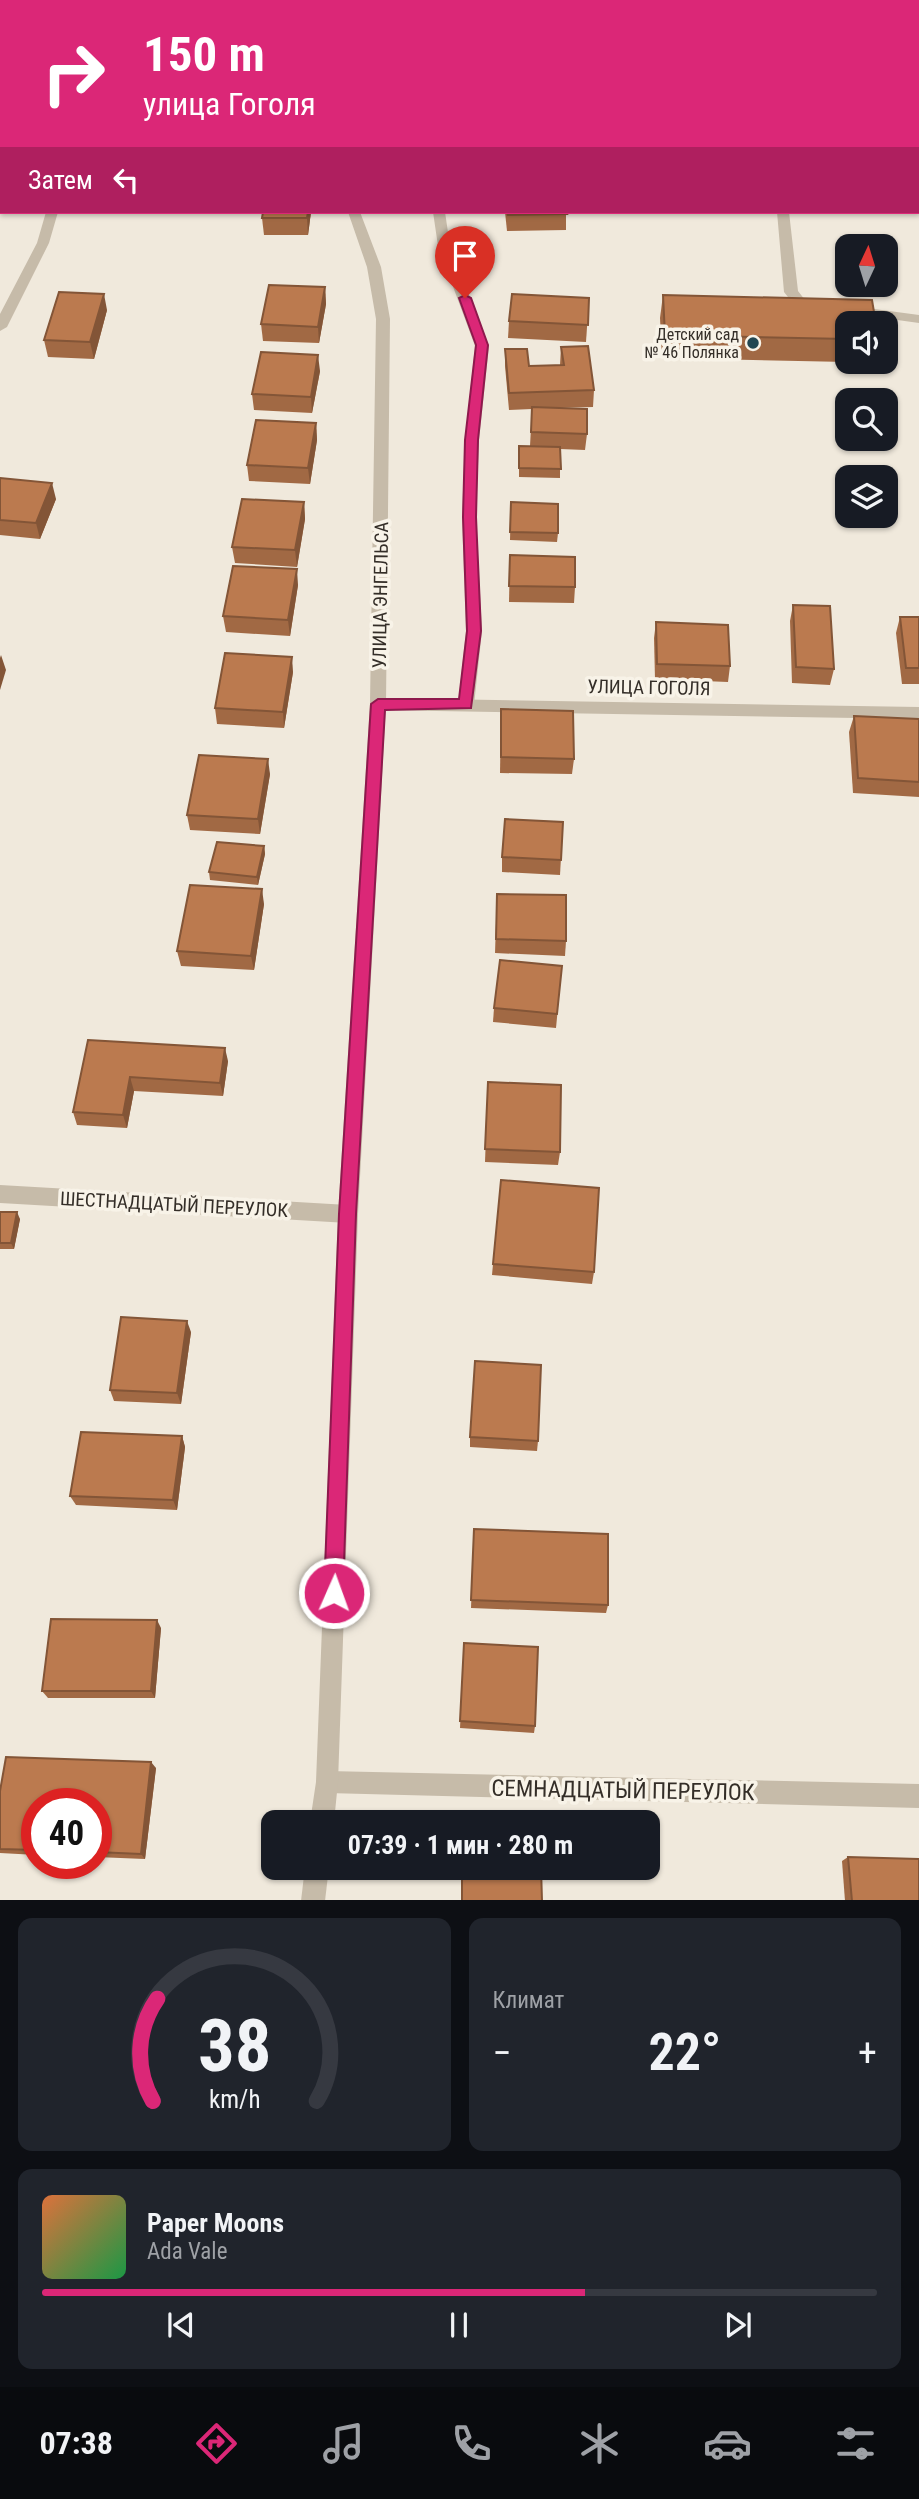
<!DOCTYPE html>
<html lang="ru">
<head>
<meta charset="utf-8">
<style>
	body { margin:0; font-family:"Roboto Condensed",sans-serif; background:#20242c; color:#f1f3f6; height:100vh; display:flex; flex-direction:column; font-size:26px; white-space:nowrap }
	* { box-sizing:border-box; margin:0 }
	p { font-size:23px; color:#9ea1a6 }
	.icon { flex:none; width:38px; height:38px; fill:none; stroke:currentColor; stroke-width:2; stroke-linecap:round; stroke-linejoin:round }
	.map { position:relative; height:1900px; overflow:hidden }
	.panel { display:flex; flex-direction:column; gap:18px; padding:18px; background:#0d0f14; flex:1 }
	.panel>* { flex:none }
	.hud { position:absolute; left:0px; top:0px; width:920px; height:214px; box-shadow:0 2px 5px #0004; background:#db2777; color:#fff; overflow:hidden }
	.needle { width:46px; rotate:4deg }
	.buttons { position:absolute; left:835px; top:234px; display:grid; gap:14px }
	.buttons a { display:grid; place-items:center; width:63px; height:63px; border-radius:14px; background:#171b24; box-shadow:0 2px 5px #0004; font-size:35px }
	.speed { position:absolute; left:21px; top:1788px; display:flex; gap:14px; font-size:35px; font-weight:700; text-align:center }
	.speed>* { display:grid; place-content:center; width:91px; height:91px; border-radius:50%; background:#171b24; box-shadow:0 2px 5px #0004; line-height:1 }
	.speed .limit { border:10px solid #d22; background:#fff; color:#111 }
	.pin { position:absolute; display:grid; place-items:center; width:60px; height:60px; color:#fff; margin:-72px -30px; border-radius:50% 50% 50% 0; rotate:-45deg; box-shadow:0 0 7px #0007 }
	.pin .icon { rotate:45deg }
	.me { position:absolute; width:77px; margin:-38px; rotate:2deg; stroke-linejoin:round; filter:drop-shadow(0 0 5px #0008) }
	.turn { display:flex; align-items:center; gap:24px; height:147px; padding:0 28px; font-size:32px }
	.turn .icon { width:91px; height:91px; stroke-width:2.5 }
	.turn b { display:block; font-size:49px; line-height:60px }
	.then { display:flex; align-items:center; height:66px; padding:0 28px; background:#0003; gap:14px; font-size:26px }
	.big { font-size:52px; font-weight:700; line-height:1.1 }
	.panel .card { flex:1; display:flex; flex-direction:column; justify-content:center; gap:10px; min-width:0; padding:0 24px; border-radius:14px; background:#20242c }
	.panel .dial { align-items:center; gap:0 }
	.dial svg { height:182px; overflow:visible; fill:none; stroke:#363941; stroke-width:7; stroke-linecap:round; text-anchor:middle }
	.dial text { fill:#f1f3f6; stroke:none }
	.song { display:flex; align-items:center; gap:21px }
	.cover { width:84px; height:84px; border-radius:10px; background:linear-gradient(135deg,hsl(20 70% 55%),hsl(140 70% 35%)) }
	.played { height:7px; border-radius:4px; background:linear-gradient(90deg,#db2777 65%,#363941 65%) }
	.keys { display:flex; justify-content:space-around; direction:ltr }
	.heat { display:flex; justify-content:space-between; align-items:center; font-size:38px; direction:ltr }
	.panel .tiles { flex:1; display:grid; gap:18px; grid-template-columns:1fr 1fr }
	.card:last-child { grid-column:span 2 }
	.trip { position:absolute; left:261px; top:1810px; width:399px; height:70px; border-radius:14px; background:#171b24; box-shadow:0 2px 5px #0004; font-weight:700; line-height:70px; text-align:center }
	.tab-bar { display:flex; height:112px; justify-content:space-around; align-items:center; background:#090b0e; color:#9ea1a6 }
	.tab-bar .icon { width:49px; height:49px }
	.tab-bar .selected { color:#db2777 }
	.tab-bar b { font-size:32px; color:#f1f3f6 }
	.map>svg:first-child { display:block }
</style>
</head>
<body>
<div class="map">
<svg width="919" height="1901" viewBox="0 0 919 1901">
	<rect width="100%" height="100%" fill="#f0e9dc"/>
	<g fill="none" stroke-linecap="round" stroke-linejoin="round">
		<g fill="#c6bba9" fill-rule="evenodd">
			<polygon points="433,212 445,212 450,246 489,346 479,440 476,517 482,631 474,705 466,711 458,705 466,631 462,517 465,440 475,346 438,246"/>
			<polygon points="777,212 789,212 798,291 805,300 822,303 822,309 796,307 784,292"/>
			<polygon points="852,306 919,315 919,323 847,313 847,307"/>
			<polygon points="0,1185 348,1205 355,1208 358,1214 355,1220 348,1223 0,1203"/>
		</g>
		<g fill="#c6bba9" fill-rule="evenodd">
			<polygon points="113,0 125,0 112,2"/>
			<rect x="798" y="0" width="12" height="2"/>
			<polygon points="909,0 919,0 919,5 919,2"/>
			<polygon points="46,212 58,212 49,243 7,327 0,331 0,314 37,243"/>
			<polygon points="378,698 919,707 919,719 378,710 370,704"/>
			<polygon points="327,1771 919,1784 919,1808 327,1793 319,1790 316,1782 319,1774"/>
		</g>
		<g fill="#c6bba9" fill-rule="evenodd">
			<rect x="151" y="0" width="12" height="2"/>
			<polygon points="348,212 360,212 381,267 390,319 386,704 358,1214 338,1782 334,1822 310,1822 316,1782 338,1214 370,704 376,319 367,267"/>
			<polygon points="305,1867 329,1867 325,1901 301,1901"/>
		</g>
	</g>
	<g fill="#a16944">
		<polygon points="25,0 72,0 72,2 26,2"/>
		<polygon points="210,0 266,0 265,2 209,2"/>
		<rect x="0" y="64" width="2" height="46"/>
		<polygon points="263,212 311,212 308,235 264,235 262,218"/>
		<polygon points="505,212 566,212 566,230 507,231"/>
		<polygon points="325,287 326,304 319,343 263,341 261,324"/>
		<polygon points="663,295 847,324 847,362 662,358 660,318"/>
		<polygon points="589,298 586,342 508,338 509,321"/>
		<polygon points="107,310 94,359 48,357 44,340"/>
		<polygon points="561,347 594,390 593,407 554,408 587,434 585,450 560,449 560,478 519,477 519,446 530,446 532,409 509,410 505,366 505,349 529,366 560,365"/>
		<polygon points="320,371 312,413 254,410 252,394"/>
		<polygon points="316,423 317,440 310,484 249,481 247,465"/>
		<polygon points="0,478 56,499 40,539 0,535"/>
		<polygon points="304,502 305,519 297,567 235,563 232,547"/>
		<polygon points="511,502 558,533 557,542 510,540"/>
		<polygon points="510,555 575,587 574,603 509,602"/>
		<polygon points="298,585 290,636 226,632 223,616"/>
		<polygon points="793,605 834,669 830,685 792,683 790,621"/>
		<polygon points="900,617 919,617 919,684 902,684 896,633"/>
		<polygon points="656,622 730,666 728,682 655,679 654,638"/>
		<polygon points="293,672 284,728 217,724 215,708"/>
		<polygon points="501,709 574,759 572,774 500,773"/>
		<polygon points="854,716 919,719 919,797 853,793 849,732"/>
		<polygon points="270,774 260,834 190,830 187,815"/>
		<polygon points="563,822 560,875 502,872 502,857"/>
		<polygon points="264,846 265,854 258,885 210,880 209,872"/>
		<polygon points="497,894 566,941 565,956 495,953"/>
		<polygon points="264,904 254,970 181,966 177,951"/>
		<polygon points="562,966 556,1028 493,1022 494,1008"/>
		<polygon points="88,1040 228,1061 223,1096 134,1091 127,1128 77,1125 73,1112"/>
		<polygon points="488,1082 560,1152 558,1165 485,1162"/>
		<polygon points="0,1212 20,1219 14,1249 0,1249"/>
		<polygon points="493,1264 594,1272 592,1284 492,1275"/>
		<polygon points="191,1332 181,1404 114,1401 110,1390"/>
		<polygon points="182,1436 185,1447 177,1510 76,1505 70,1496"/>
		<polygon points="470,1437 538,1441 537,1451 470,1447"/>
		<polygon points="474,1529 608,1605 606,1613 471,1608"/>
		<polygon points="161,1628 155,1698 48,1698 42,1691"/>
		<polygon points="464,1643 535,1726 534,1733 460,1728"/>
		<polygon points="156,1768 145,1859 96,1857 96,1804 37,1804 37,1855 0,1853 0,1791"/>
		<polygon points="848,1857 919,1901 845,1901 842,1861"/>
	</g>
	<g fill="#835537">
		<polygon points="2,156 2,184 0,187 0,161"/>
		<polygon points="308,212 311,212 308,235 307,218"/>
		<polygon points="325,287 326,304 319,343 318,327"/>
		<polygon points="104,294 107,310 94,359 90,342"/>
		<polygon points="318,355 320,371 312,413 311,397"/>
		<polygon points="316,423 317,440 310,484 308,468"/>
		<polygon points="52,483 56,499 40,539 36,523"/>
		<polygon points="304,502 305,519 297,567 295,550"/>
		<polygon points="297,569 298,585 290,636 288,620"/>
		<polygon points="1,655 6,670 0,690 0,658"/>
		<polygon points="292,657 293,672 284,728 283,712"/>
		<polygon points="268,759 270,774 260,834 258,819"/>
		<polygon points="264,846 265,854 258,885 257,877"/>
		<polygon points="262,889 264,904 254,970 251,956"/>
		<polygon points="225,1048 228,1061 223,1096 220,1083"/>
		<polygon points="130,1077 134,1091 127,1128 123,1115"/>
		<polygon points="17,1212 20,1219 14,1249 11,1243"/>
		<polygon points="187,1321 191,1332 181,1404 177,1393"/>
		<polygon points="182,1436 185,1447 177,1510 173,1500"/>
		<polygon points="157,1620 161,1628 155,1698 151,1691"/>
		<polygon points="151,1762 156,1768 145,1859 141,1854"/>
	</g>
	<g fill="#bb7a4f" stroke="#835537" stroke-width="2">
		<polygon points="210,0 242,0 242,2 209,2"/>
		<polygon points="744,0 787,0 786,2 744,2"/>
		<rect x="0" y="64" width="2" height="29"/>
		<polygon points="0,141 2,141 2,156 0,161"/>
		<polygon points="263,212 308,212 307,218 262,218"/>
		<polygon points="507,212 566,212 567,214 508,215"/>
		<polygon points="269,285 325,287 318,327 261,324"/>
		<polygon points="59,292 104,294 90,342 44,340"/>
		<polygon points="512,294 589,298 588,325 509,321"/>
		<polygon points="663,295 872,300 876,324 847,324 847,339 665,335"/>
		<polygon points="588,346 594,390 509,393 505,349 527,349 529,366 564,365 561,347"/>
		<polygon points="261,352 318,355 311,397 252,394"/>
		<polygon points="532,407 587,409 587,434 531,432"/>
		<polygon points="256,420 316,423 308,468 247,465"/>
		<polygon points="519,446 560,447 561,469 519,468"/>
		<polygon points="0,478 52,483 36,523 0,520"/>
		<polygon points="242,499 304,502 295,550 232,547"/>
		<polygon points="511,502 558,504 558,533 510,532"/>
		<polygon points="510,555 575,557 575,587 509,586"/>
		<polygon points="233,566 297,569 288,620 223,616"/>
		<polygon points="793,605 830,606 834,669 796,667"/>
		<polygon points="900,617 919,617 919,668 906,668"/>
		<polygon points="656,622 728,625 730,666 657,664"/>
		<polygon points="225,653 292,657 283,712 215,708"/>
		<polygon points="501,709 573,711 574,759 501,757"/>
		<polygon points="854,716 919,719 919,782 858,778"/>
		<polygon points="199,755 268,759 258,819 187,815"/>
		<polygon points="505,819 563,822 561,860 502,857"/>
		<polygon points="217,842 264,846 257,877 209,872"/>
		<polygon points="190,885 262,889 251,956 177,951"/>
		<polygon points="497,894 566,895 566,941 496,939"/>
		<polygon points="500,960 562,966 557,1014 494,1008"/>
		<polygon points="88,1040 225,1048 220,1083 130,1077 123,1115 73,1112"/>
		<polygon points="488,1082 561,1085 560,1152 485,1149"/>
		<polygon points="501,1180 599,1188 594,1272 493,1264"/>
		<polygon points="0,1212 17,1212 11,1243 0,1243"/>
		<polygon points="121,1317 187,1321 177,1393 110,1390"/>
		<polygon points="475,1361 541,1365 538,1441 470,1437"/>
		<polygon points="81,1432 182,1436 173,1500 70,1496"/>
		<polygon points="474,1529 608,1534 608,1605 471,1600"/>
		<polygon points="51,1619 157,1620 151,1691 42,1691"/>
		<polygon points="464,1643 538,1647 535,1726 460,1721"/>
		<polygon points="6,1757 151,1762 141,1854 96,1852 96,1804 37,1804 37,1850 0,1849 0,1791"/>
		<polygon points="848,1857 919,1859 919,1901 852,1901"/>
		<polygon points="462,1867 541,1867 542,1901 462,1901"/>
	</g>
	<polygon fill="#db2777" stroke="#8e194d" stroke-width="2" points="465,295 471,298 488,345 478,440 476,517 481,631 471,708 385,710 356,1214 343,1593 341,1600 334,1603 327,1600 324,1593 339,1214 371,704 378,699 459,699 467,631 463,517 465,440 476,345 459,298"/>
	<circle fill="#224752" stroke="#f8f3e8" stroke-width="2.5" cx="753" cy="343" r="7"/>
	<g text-anchor="middle" stroke-width="7" stroke-linejoin="round" paint-order="stroke">
		<g font-size="16" fill="#342e28" stroke="#f8f3e8" text-anchor="end">
			<text x="739" y="340">Детский сад<tspan x="739" dy="18">№ 46 Полянка</tspan></text>
		</g>
		<g font-size="19" fill="#342e28" stroke="#f8f3e8">
			<text transform="translate(380 595) rotate(-89)" y="7">УЛИЦА ЭНГЕЛЬСА</text>
			<text transform="translate(649 687) rotate(1)" y="7">УЛИЦА ГОГОЛЯ</text>
			<text transform="translate(174 1204) rotate(3)" y="7">ШЕСТНАДЦАТЫЙ ПЕРЕУЛОК</text>
		</g>
		<g font-size="23" fill="#342e28" stroke="#f8f3e8">
			<text transform="translate(623 1790) rotate(1)" y="8">СЕМНАДЦАТЫЙ ПЕРЕУЛОК</text>
		</g>
	</g>
</svg>
<div class="buttons">
<a><svg class="needle" viewBox="-14 -14 28 28"><path d="M0-13l5 13h-10z" fill="#e53935"/><path d="M0 13l5-13h-10z" fill="#9ea1a6"/></svg></a>
<a><svg class="icon" aria-label="sound" viewBox="0 0 24 24"><path d="M4 9h4l5-4v14l-5-4H4zM17 9q2 3 0 6"/></svg></a>
<a><svg class="icon" aria-label="search" viewBox="0 0 24 24"><circle cx="10" cy="10" r="6"/><path d="M15 15l6 6"/></svg></a>
<a><svg class="icon" aria-label="layers" viewBox="0 0 24 24"><path d="M12 4l9 5-9 5-9-5zM3 14l9 5 9-5"/></svg></a>
</div>
<div class="speed"><div class="limit">40</div></div>
<div class="pin" style="left:465px;top:298px;background:#d93025"><svg class="icon" aria-label="arrive" viewBox="0 0 24 24"><path d="M6 21V4h12l-3 4 3 4H6"/></svg></div>
<svg class="me" style="left:334px;top:1593px" viewBox="-20 -20 40 40"><circle r="17" fill="#db2777" stroke="#fff" stroke-width="3"/><path d="M0-11L8 9 0 5-8 9z" fill="#fff"/></svg>
<div class="trip">07:39 · 1 мин · 280 m</div>
<div class="hud">
<div class="turn"><svg class="icon" aria-label="right" viewBox="0 0 24 24"><path d="M7 20v-9h11M14 6l5 5-5 5"/></svg><div><b>150 m</b>улица Гоголя</div></div>
<div class="then">Затем<svg class="icon" aria-label="left" viewBox="0 0 24 24"><path d="M17 20v-9H6M10 6l-5 5 5 5"/></svg></div>
</div>
</div>
<section class="panel">
<div class="tiles">
<div class="card dial"><svg viewBox="0 0 100 80">
<path d="M14 69A42 42 0 1 1 86 69"/>
<path d="M14 69A42 42 0 0 1 16 24" stroke="#db2777"/>
<text x="50" y="56" font-size="32" font-weight="700">38</text>
<text x="50" y="72" font-size="11">km/h</text>
</svg></div>
<div class="card"><p>Климат</p>
<div class="heat"><a>−</a><b class="big">22°</b><a>+</a></div>
</div>
<div class="card">
<div class="song"><i class="cover"></i><div><b>Paper Moons</b><p>Ada Vale</p></div></div>
<div class="played"></div>
<div class="keys"><svg class="icon" aria-label="previous" viewBox="0 0 24 24"><path d="M18 5L8 12l10 7zM5 5v14"/></svg><svg class="icon" aria-label="pause" viewBox="0 0 24 24"><path d="M8 5v14M16 5v14"/></svg><svg class="icon" aria-label="next" viewBox="0 0 24 24"><path d="M6 5l10 7-10 7zM19 5v14"/></svg></div>
</div>
</div>
</section>
<nav class="tab-bar">
<b>07:38</b>
<svg class="icon selected" aria-label="directions" viewBox="0 0 24 24"><path d="M12 3l9 9-9 9-9-9zM9 14v-3h6M13 9l2 2-2 2"/></svg>
<svg class="icon" aria-label="music" viewBox="0 0 24 24"><path d="M9 18V5l10-2v13"/><circle cx="6" cy="18" r="3"/><circle cx="16" cy="16" r="3"/></svg>
<svg class="icon" aria-label="phone" viewBox="0 0 24 24"><path d="M5 4h4l2 5-3 2q2 4 5 5l2-3 5 2v4C11 20 4 13 5 4z"/></svg>
<svg class="icon" aria-label="climate" viewBox="0 0 24 24"><path d="M12 3v18M4 7l16 10M4 17L20 7"/></svg>
<svg class="icon" aria-label="car" viewBox="0 0 24 24"><path d="M5 17H2v-5l4-1 3-4h7l3 4 3 1v5h-3M9 17h6M6 11h13"/><circle cx="7" cy="17" r="2"/><circle cx="17" cy="17" r="2"/></svg>
<svg class="icon" aria-label="filters" viewBox="0 0 24 24"><path d="M4 7h16M4 17h16"/><circle cx="9" cy="7" r="2"/><circle cx="15" cy="17" r="2"/></svg>
</nav>
</body>
</html>
